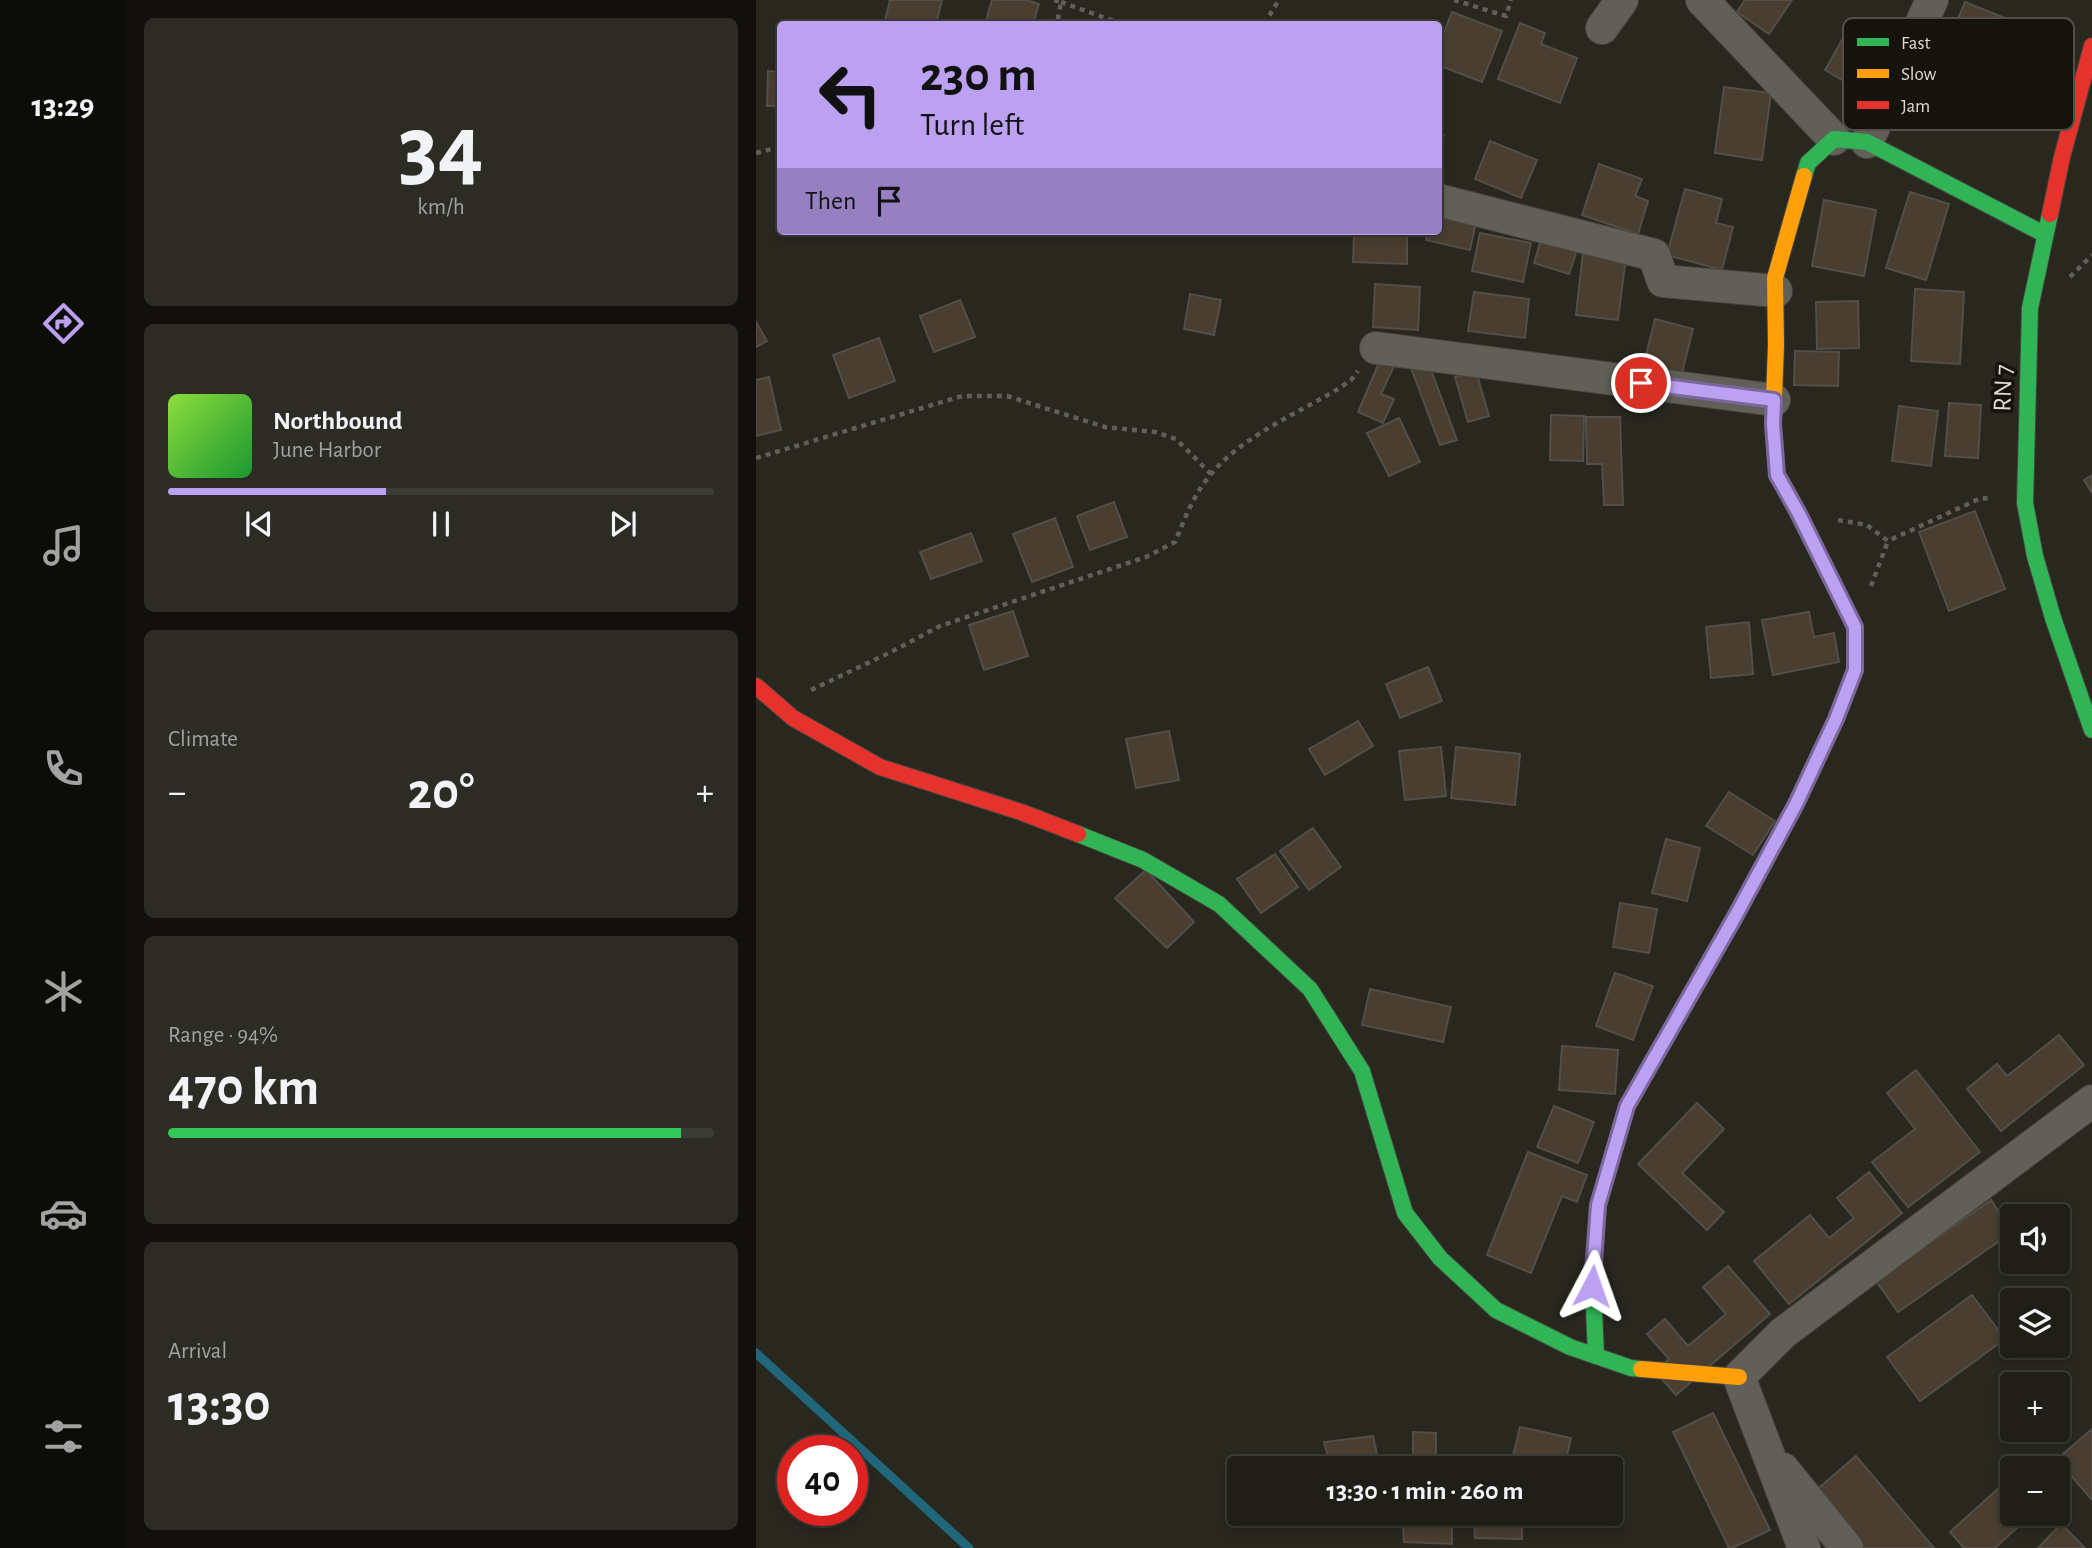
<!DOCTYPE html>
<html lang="en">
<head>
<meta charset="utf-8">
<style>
	body { margin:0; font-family:"Alegreya Sans",sans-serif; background:#2c2b24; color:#f1f3f6; height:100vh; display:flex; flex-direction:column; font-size:26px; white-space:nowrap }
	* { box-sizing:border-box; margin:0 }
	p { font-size:23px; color:#a1a2a1 }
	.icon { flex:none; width:38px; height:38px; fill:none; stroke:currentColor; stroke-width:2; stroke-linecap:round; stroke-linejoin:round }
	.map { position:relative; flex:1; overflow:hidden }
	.details { display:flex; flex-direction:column; gap:18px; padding:18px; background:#11100d; width:630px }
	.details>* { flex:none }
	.guide { position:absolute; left:21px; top:21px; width:665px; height:214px; border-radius:7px; box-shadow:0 4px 10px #0003,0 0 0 2px #3c3c36; background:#bca0f2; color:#111; overflow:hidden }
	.fabs { position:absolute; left:1244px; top:1204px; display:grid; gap:14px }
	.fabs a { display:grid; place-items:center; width:70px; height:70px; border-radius:7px; background:#1f1e17; box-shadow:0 4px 10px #0003,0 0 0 2px #3c3c36; font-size:35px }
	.speed { position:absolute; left:21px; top:1435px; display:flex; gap:14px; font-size:35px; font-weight:700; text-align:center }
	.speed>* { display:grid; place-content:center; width:91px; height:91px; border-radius:50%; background:#1f1e17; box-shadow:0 4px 10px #0003,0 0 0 2px #3c3c36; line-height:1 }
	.speed .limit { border:10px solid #d22; background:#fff; color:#111 }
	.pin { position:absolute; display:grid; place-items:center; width:60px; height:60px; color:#fff; margin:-30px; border:4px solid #fff; border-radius:50%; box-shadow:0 2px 7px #0007 }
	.me { position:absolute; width:77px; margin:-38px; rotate:4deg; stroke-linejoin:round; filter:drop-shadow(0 0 5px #0008) }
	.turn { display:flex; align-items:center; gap:24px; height:147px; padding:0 28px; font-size:32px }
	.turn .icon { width:91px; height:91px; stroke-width:2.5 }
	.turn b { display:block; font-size:49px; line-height:60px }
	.then { display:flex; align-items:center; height:66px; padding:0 28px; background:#0003; gap:14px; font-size:26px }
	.big { font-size:52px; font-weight:700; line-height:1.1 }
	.details .tile { flex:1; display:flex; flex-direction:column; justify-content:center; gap:10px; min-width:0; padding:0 24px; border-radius:10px; background:#2c2b24 }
	.details .dial { align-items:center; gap:0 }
	.dial b { font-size:91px; line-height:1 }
	.song { display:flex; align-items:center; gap:21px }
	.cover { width:84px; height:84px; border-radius:10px; background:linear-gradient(135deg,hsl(90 70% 55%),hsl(130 70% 35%)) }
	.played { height:7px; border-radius:4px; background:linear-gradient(90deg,#bca0f2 40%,#3c3c36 40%) }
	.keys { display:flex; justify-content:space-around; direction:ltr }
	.heat { display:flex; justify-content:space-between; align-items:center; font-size:38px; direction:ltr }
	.charge { height:10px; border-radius:5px; background:linear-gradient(90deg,#34c759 94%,#3c3c36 0) }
	.trip { position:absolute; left:471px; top:1456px; width:396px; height:70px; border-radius:7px; background:#1f1e17; box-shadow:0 4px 10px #0003,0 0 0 2px #3c3c36; font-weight:700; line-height:70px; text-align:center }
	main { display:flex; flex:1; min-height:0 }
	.tabs { display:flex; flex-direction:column; width:126px; justify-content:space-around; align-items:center; background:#0c0c09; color:#a1a2a1 }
	.tabs .icon { width:49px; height:49px }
	.tabs .active { color:#bca0f2 }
	.tabs b { font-size:32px; color:#f1f3f6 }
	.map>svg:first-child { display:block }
</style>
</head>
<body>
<main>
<nav class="tabs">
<b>13:29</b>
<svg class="icon active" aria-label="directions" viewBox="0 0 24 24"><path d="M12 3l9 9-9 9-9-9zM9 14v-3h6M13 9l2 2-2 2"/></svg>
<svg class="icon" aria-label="music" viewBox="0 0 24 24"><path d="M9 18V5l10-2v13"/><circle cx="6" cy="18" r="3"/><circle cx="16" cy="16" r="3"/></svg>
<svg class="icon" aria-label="phone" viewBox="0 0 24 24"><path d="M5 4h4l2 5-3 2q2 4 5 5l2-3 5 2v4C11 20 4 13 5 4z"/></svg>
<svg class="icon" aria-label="climate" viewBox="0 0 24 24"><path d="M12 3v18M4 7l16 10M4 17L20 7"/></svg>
<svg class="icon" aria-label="car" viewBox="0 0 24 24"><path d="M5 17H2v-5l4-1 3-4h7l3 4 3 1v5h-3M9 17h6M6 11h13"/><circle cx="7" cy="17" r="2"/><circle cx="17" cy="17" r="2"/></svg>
<svg class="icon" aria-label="filters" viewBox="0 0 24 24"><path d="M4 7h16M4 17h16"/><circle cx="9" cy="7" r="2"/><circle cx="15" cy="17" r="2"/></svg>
</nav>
<section class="details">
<div class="tile dial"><b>34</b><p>km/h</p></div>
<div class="tile">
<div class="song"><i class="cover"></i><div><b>Northbound</b><p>June Harbor</p></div></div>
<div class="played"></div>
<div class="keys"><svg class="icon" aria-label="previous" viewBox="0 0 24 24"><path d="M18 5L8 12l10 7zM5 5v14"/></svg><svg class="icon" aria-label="pause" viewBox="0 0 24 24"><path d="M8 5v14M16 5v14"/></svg><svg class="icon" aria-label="next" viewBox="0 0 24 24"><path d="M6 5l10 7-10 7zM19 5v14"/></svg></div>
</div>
<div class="tile"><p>Climate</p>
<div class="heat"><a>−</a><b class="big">20°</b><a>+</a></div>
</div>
<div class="tile"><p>Range · 94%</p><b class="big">470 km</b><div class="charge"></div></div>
<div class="tile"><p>Arrival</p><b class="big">13:30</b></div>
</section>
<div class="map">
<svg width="1336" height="1548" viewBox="0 0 1336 1548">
	<rect width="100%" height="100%" fill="#29281f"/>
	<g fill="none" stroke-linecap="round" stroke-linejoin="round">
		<polyline stroke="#21677b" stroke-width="9" points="0,1353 213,1548"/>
	</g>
	<g fill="#493e30" stroke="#524e48" stroke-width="2">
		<polygon points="134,0 186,0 180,24 128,24"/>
		<polygon points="236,0 270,0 283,4 277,24 229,24"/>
		<polygon points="989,0 1036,0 1013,34 981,12"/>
		<polygon points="1209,2 1254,20 1228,83 1183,65"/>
		<polygon points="696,12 746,31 726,82 682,65 682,48"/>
		<polygon points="764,23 789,33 785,44 821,58 804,103 742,79"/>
		<polygon points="1086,40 1131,65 1114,96 1069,70"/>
		<polygon points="12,71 24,72 24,106 11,106"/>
		<polygon points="968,87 1015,93 1006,160 959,153"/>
		<polygon points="682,133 688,135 682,155"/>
		<polygon points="734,141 781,160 765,198 719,179"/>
		<polygon points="843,164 886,179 879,196 892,201 882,234 826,215"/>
		<polygon points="929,189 966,199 960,223 977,227 966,270 911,255"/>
		<polygon points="1154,192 1193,204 1170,280 1130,268"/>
		<polygon points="1068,200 1120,210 1108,276 1056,266"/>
		<polygon points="682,208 721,217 714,250 670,240 672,231 682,231"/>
		<polygon points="598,231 651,231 651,264 597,262"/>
		<polygon points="724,233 775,243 767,282 716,271"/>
		<polygon points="787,233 823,244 813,274 778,263"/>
		<polygon points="827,252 870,257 862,320 820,315"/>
		<polygon points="619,284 664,287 662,330 617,327"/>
		<polygon points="1159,289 1208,292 1204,364 1155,361"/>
		<polygon points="718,292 773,299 769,338 712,331"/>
		<polygon points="434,294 465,300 458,335 428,329"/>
		<polygon points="204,300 219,337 178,352 164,316"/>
		<polygon points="1102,301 1103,348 1061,349 1060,302"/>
		<polygon points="899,319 937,329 926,373 888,363"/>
		<polygon points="0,322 11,341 0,347"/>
		<polygon points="123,338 139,381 93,398 77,355"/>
		<polygon points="1039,351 1083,352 1082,386 1038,385"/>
		<polygon points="625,358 639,364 625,394 638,399 627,423 602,412"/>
		<polygon points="672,362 701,440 684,445 655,368"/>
		<polygon points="720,371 733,416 712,422 699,377"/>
		<polygon points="13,377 25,430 0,436 0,380"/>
		<polygon points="1193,403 1225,405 1222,458 1189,456"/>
		<polygon points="1143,406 1182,411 1175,466 1136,461"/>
		<polygon points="795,415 828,416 827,461 794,460"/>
		<polygon points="830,417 864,417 867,505 848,505 846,464 831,464"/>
		<polygon points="643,418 664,462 633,476 611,433"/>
		<polygon points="1336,475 1336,493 1328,480"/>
		<polygon points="358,502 371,537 334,550 321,516"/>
		<polygon points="1219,511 1249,589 1193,611 1163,532"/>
		<polygon points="299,518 317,567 276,582 257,534"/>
		<polygon points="215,533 226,561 175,579 164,552"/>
		<polygon points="257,611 272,656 228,670 213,625"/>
		<polygon points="1053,612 1058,637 1078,633 1083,662 1017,675 1006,620"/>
		<polygon points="993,622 997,674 955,678 950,627"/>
		<polygon points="672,667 686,701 644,718 630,684"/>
		<polygon points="602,721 617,746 569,775 553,749"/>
		<polygon points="413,731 423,780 380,788 370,739"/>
		<polygon points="685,747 690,796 649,800 643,751"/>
		<polygon points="700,747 764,754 759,805 695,798"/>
		<polygon points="973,792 1019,821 997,855 950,826"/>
		<polygon points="557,828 585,867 553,890 524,851"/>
		<polygon points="910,839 944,848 931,901 896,893"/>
		<polygon points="519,854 542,887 505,913 481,879"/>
		<polygon points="390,870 438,922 411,948 359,898"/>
		<polygon points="864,903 901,909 893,953 857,947"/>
		<polygon points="859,973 897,986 877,1040 840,1026"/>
		<polygon points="614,989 695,1007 687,1042 606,1025"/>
		<polygon points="1303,1035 1328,1065 1245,1131 1211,1089 1241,1064 1251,1076"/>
		<polygon points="806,1046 862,1050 859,1094 803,1090"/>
		<polygon points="1160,1070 1224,1152 1152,1207 1116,1162 1159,1129 1131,1093"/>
		<polygon points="941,1103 968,1129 926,1173 968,1212 951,1230 882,1164"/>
		<polygon points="798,1106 838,1122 822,1163 781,1147"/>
		<polygon points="772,1152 831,1175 821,1202 806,1196 775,1273 731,1255"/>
		<polygon points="1113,1172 1146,1213 1033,1304 998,1261 1054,1215 1073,1238 1098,1218 1081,1198"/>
		<polygon points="1235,1200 1256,1232 1142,1312 1120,1281"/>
		<polygon points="972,1266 1014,1314 920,1395 899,1371 913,1359 891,1334 909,1319 932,1346 970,1314 947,1287"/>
		<polygon points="1216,1295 1249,1339 1164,1401 1131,1357"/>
		<polygon points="957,1413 1014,1530 976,1548 973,1548 917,1432"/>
		<polygon points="764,1427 815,1438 808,1468 754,1468"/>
		<polygon points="1336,1429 1336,1500 1301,1459"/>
		<polygon points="657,1432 680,1433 680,1468 657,1468"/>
		<polygon points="617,1436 622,1459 613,1464 614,1468 575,1468 568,1442"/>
		<polygon points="1100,1456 1178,1548 1106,1548 1059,1491"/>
		<polygon points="1256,1476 1256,1514 1276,1514 1239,1548 1208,1548 1194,1532"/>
		<polygon points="646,1514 696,1514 696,1544 648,1542"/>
		<polygon points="718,1514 766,1514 766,1539 719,1538"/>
		<polygon points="1305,1524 1329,1548 1282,1548"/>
	</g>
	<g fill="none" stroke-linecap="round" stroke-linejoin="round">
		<g stroke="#46453e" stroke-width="34">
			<g id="street">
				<polyline points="946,0 1078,139"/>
				<polyline points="846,28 866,0"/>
				<polyline points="1111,142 1176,0"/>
				<polyline points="682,200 898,255 907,281 1020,291"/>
				<polyline points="620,348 1018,400"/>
				<polyline points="1027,1469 1091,1548"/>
				<polyline points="1048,1548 983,1377 1027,1333 1336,1101"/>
			</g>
		</g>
		<g stroke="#46453e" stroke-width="18">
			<g id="fast">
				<polyline points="1048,176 1052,163 1078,139 1111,142 1288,234"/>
				<polyline points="1294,214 1274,308 1269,503 1279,556 1297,618 1336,730"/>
				<polyline points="322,834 387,860 463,904 554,989 606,1071 649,1213 684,1258 740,1310 814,1347 875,1368 885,1369"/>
				<polyline points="840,1356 837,1286 842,1205 871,1106 980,915 1040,804 1080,719 1099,670 1099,627 1030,490"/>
			</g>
		</g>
		<g stroke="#46453e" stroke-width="18">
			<g id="slow">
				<polyline points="1030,490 1021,475 1017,424 1020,345 1019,278 1048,176"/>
				<polyline points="885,1369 983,1377"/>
			</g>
		</g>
		<g stroke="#46453e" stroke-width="18">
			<g id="jam">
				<polyline points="1294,214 1306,157 1336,46"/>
				<polyline points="0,686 37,718 124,767 265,812 322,834"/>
			</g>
		</g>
		<g stroke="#605f5a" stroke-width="4.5" stroke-dasharray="5 5" stroke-linecap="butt">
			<polyline points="298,0 305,2 301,24"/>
			<polyline points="698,0 750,16 755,0"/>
			<polyline points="305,2 366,24"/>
			<polyline points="508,24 523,0"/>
			<polyline points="0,153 24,147"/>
			<polyline points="1314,277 1336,255"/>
			<polyline points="0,458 206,396 251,396 349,427 399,432 420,439 455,474"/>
			<polyline points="1082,520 1111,525 1132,541 1225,498 1236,499"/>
			<polyline points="1115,586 1132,541"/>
			<path d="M55 690 135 652 184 626 390 557 419 542C429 518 438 494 455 474 487 436 540 414 582 389L595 380 602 371"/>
		</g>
		<use href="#street" stroke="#605f58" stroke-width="32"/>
		<use href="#fast" stroke="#30b455" stroke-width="16"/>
		<use href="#slow" stroke="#ff9f0a" stroke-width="16"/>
		<use href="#jam" stroke="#e5322d" stroke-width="16"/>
	</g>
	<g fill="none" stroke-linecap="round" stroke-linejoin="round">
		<g stroke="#7a689d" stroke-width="18">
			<polyline id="route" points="836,1286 842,1205 871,1106 980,915 1040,804 1080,719 1099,670 1099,627 1043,514 1021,475 1017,424 1018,400 885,383"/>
		</g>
		<use href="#route" stroke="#bca0f2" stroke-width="12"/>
	</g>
	<g text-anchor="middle" stroke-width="7" stroke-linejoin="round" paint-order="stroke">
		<g font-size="26" fill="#dedcd2" stroke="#14130c">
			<text transform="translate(1246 388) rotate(-88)" y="9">RN 7</text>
		</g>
	</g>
	<rect x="1087" y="18" width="231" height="112" rx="10" fill="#14130c" stroke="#514f47" stroke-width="2"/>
	<rect x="1101" y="38" width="32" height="8" fill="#30b455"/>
	<rect x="1101" y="69" width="32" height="9" fill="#ff9f0a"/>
	<rect x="1101" y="101" width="32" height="8" fill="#e5322d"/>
	<g font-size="19" fill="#dedcd2">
		<text x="1145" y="49">Fast</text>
		<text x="1145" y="80">Slow</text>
		<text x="1145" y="112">Jam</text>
	</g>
</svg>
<div class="fabs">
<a><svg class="icon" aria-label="sound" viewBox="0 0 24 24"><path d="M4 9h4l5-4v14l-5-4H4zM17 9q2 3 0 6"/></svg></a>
<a><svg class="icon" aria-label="layers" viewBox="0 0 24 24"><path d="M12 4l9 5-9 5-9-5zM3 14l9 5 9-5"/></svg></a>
<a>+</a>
<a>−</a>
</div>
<div class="speed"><div class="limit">40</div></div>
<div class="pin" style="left:885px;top:383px;background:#d93025"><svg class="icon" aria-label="arrive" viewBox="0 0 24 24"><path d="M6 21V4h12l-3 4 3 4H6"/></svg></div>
<svg class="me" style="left:836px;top:1286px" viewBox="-20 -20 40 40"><path d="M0-17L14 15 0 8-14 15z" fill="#bca0f2" stroke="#fff" stroke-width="4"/></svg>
<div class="trip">13:30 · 1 min · 260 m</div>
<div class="guide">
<div class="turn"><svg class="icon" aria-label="left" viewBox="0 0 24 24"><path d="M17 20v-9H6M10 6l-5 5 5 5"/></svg><div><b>230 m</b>Turn left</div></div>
<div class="then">Then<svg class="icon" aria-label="arrive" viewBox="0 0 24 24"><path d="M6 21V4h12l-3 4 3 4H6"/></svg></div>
</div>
</div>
</main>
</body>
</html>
